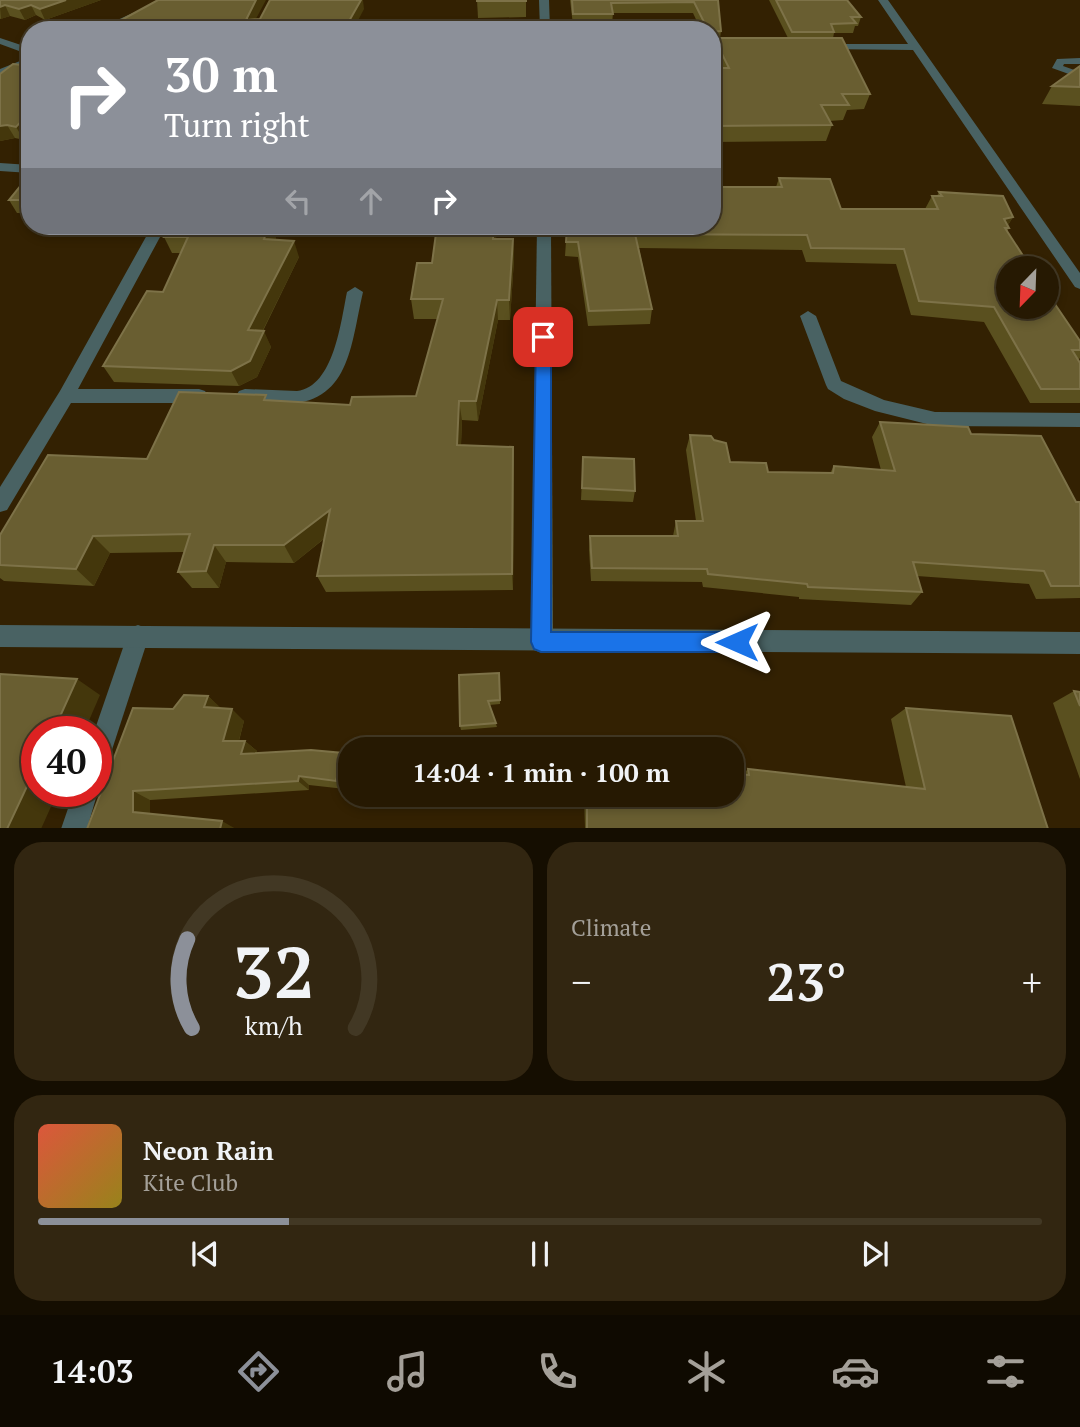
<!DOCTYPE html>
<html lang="en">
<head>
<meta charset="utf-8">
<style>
	body { margin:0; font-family:"PT Serif",serif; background:#322611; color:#f1f3f6; height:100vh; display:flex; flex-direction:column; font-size:26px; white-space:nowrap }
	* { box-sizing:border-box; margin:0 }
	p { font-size:23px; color:#a4a099 }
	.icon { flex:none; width:38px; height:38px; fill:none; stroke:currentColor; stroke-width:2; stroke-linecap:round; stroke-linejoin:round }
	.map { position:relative; height:828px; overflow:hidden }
	.drawer { display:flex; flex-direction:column; gap:14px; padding:14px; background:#150e01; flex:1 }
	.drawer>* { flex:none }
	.top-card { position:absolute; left:21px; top:21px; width:700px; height:214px; border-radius:28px; box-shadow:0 4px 10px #0003,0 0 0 2px #423824; background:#8c9099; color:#fff; overflow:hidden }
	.needle { width:46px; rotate:203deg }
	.fabs { position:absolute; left:996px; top:256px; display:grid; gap:14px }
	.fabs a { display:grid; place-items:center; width:63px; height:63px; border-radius:50%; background:#261902; box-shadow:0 4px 10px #0003,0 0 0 2px #423824; font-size:35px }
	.speed { position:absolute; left:21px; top:716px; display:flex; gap:14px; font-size:35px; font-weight:700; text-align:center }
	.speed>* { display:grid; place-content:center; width:91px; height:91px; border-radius:50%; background:#261902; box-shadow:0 4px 10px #0003,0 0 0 2px #423824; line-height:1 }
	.speed .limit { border:10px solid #d22; background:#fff; color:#111 }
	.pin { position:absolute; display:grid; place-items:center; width:60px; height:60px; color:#fff; margin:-30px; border-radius:14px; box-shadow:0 4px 10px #0006 }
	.me { position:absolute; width:77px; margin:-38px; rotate:270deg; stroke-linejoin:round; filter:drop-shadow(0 0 5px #0008) }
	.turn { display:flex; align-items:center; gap:24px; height:147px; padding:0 28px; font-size:32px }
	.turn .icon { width:91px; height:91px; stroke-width:2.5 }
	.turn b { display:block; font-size:49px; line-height:60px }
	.lanes { display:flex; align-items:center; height:66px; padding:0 28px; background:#0003; justify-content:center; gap:35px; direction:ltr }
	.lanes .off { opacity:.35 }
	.big { font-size:52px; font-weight:600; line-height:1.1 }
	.drawer .tile { flex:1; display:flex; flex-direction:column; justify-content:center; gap:10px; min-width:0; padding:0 24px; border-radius:28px; background:#322611 }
	.drawer .dial { align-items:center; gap:0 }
	.dial svg { height:182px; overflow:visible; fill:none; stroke:#423824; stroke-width:7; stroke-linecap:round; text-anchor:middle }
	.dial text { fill:#f1f3f6; stroke:none }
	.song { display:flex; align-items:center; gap:21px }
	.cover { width:84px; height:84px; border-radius:10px; background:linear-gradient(135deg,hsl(10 70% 55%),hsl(50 70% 35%)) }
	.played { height:7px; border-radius:4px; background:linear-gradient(90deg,#8c9099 25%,#423824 25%) }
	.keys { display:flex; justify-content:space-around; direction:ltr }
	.heat { display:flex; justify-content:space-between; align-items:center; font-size:38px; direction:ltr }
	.drawer .tiles { flex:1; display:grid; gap:14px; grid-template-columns:1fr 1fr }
	.tile:last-child { grid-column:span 2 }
	.trip { position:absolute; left:338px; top:737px; width:406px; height:70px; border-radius:28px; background:#261902; box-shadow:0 4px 10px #0003,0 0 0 2px #423824; font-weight:600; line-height:70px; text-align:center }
	.dock { display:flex; height:112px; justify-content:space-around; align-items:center; background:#0f0a01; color:#a4a099 }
	.dock .icon { width:49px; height:49px }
	.dock .active { color:#8c9099 }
	.dock b { font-size:32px; color:#f1f3f6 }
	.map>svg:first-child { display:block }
</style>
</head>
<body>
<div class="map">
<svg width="1080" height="829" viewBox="0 0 1080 829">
	<rect width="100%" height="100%" fill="#332102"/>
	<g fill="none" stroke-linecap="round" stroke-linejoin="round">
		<g fill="#496263" fill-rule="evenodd">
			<polygon points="162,0 175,0 109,30 95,30"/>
			<polygon points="539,0 549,0 550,30 540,30"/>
			<polygon points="878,0 888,0 1080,273 1080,289 1075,287 913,50 821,49 821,45 825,44 908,44"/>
			<polygon points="0,38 30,48 30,55 0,44"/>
			<polygon points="30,57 30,64 0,76 0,69"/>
			<polygon points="1080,58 1080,64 1064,64 1063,66 1080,72 1080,78 1052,68 1057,59"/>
			<polygon points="0,163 30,165 30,173 0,171"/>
			<polygon points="152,226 166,226 78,389 199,389 205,391 208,396 205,401 199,403 71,403 7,510 0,512 0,487 60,391"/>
			<polygon points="537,226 551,226 553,642 550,650 542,653 534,650 531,642"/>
			<path d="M355 287 363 292C350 348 350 407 277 404 265 404 251 404 239 401L236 396 239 391 245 389 297 391C334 387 341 321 347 292Z"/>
			<polygon points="808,311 816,316 841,381 884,400 935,412 1080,413 1080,427 935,426 875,411 844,399 828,389 826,385 800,316"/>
			<polygon points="138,625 146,628 149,636 108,762 105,771 96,774 94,732 127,636 130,628"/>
			<polygon points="96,786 98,791 87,829 61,829 74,791 96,791"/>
		</g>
		<polygon fill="#496263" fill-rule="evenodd" points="0,625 1080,632 1080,654 0,647"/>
	</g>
	<g fill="#5a501f">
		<polygon points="0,0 101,0 45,20 36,15 25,20 10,16 0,19"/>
		<polygon points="477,0 526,0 526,17 478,18"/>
		<polygon points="570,0 718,0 721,31 720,38 788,38 769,0 847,0 861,17 858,26 855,26 853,33 834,33 833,38 870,94 864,109 847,110 843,120 829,121 832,125 826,141 712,142 712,68 719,68 712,54 713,42 712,42 712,30 701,30 693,13 613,13 612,24 573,25"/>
		<polygon points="30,66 30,133 24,140 15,138 0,141 0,74"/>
		<polygon points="1080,66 1080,106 1042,104 1052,86"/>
		<polygon points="30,174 30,213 17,213 9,200"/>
		<polygon points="779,178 841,209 925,209 932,196 937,196 939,192 1013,217 1008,225 1009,228 1007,232 1080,341 1080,358 1078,360 1080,363 1080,403 1030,403 984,322 911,315 896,264 806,262 802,250 639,248 652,309 650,324 588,326 578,257 565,256 567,226 712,226 714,196 716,187 776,187"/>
		<polygon points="170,226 280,226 275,240 299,257 263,331 271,347 257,377 239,386 114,382 103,366 163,292 181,253 172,253 164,237"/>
		<polygon points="339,226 423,226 423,231 341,230"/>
		<polygon points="497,226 496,239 513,239 514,259 510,320 498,320 478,421 462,420 461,445 513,447 514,466 513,590 326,592 317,576 324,539 294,563 226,562 219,588 192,588 178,572 184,552 110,553 94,586 4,581 0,578 0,535 147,459 269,400 350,405 416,396 438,319 414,319 411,299 432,263"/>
		<polygon points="880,422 971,434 1076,502 1080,502 1080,598 1036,599 1029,584 917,576 922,592 911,605 799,599 799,597 703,587 702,582 591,581 589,550 590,536 673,536 676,521 696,521 686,450 690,435 730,462 768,472 830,473 834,466 881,470 872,437"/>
		<polygon points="583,457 635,491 633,502 581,500"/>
		<polygon points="500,678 500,704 489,705 497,727 461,730 460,726"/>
		<polygon points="1074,691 1080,692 1080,779 1053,703"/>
		<polygon points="208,696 221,709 244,721 239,741 245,741 257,751 256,753 343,753 350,762 345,789 309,785 309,790 150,800 87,829 173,709"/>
		<polygon points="906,708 1048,829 585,829 584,794 732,794 743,774 748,769 906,787 891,719"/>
	</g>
	<g fill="#44370c">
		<polygon points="66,0 101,0 45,20 40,9"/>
		<polygon points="256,0 266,0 250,30 246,20"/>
		<polygon points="361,0 363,0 364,9 353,30 344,30"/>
		<polygon points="5,5 10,16 1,19 0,7"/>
		<polygon points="31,5 36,15 25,20 19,9"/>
		<polygon points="30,112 30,133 24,140 16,127"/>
		<polygon points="7,125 15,138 0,141 0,126"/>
		<polygon points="1013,217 1006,228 1004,219"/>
		<polygon points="269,226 280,226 270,255 264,239"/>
		<polygon points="494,226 497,226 494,259 493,239"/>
		<polygon points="513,239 514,259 510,320 509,300"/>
		<polygon points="294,241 299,257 255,346 248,330"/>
		<polygon points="497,300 498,320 478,421 476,401"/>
		<polygon points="264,331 271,347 257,377 239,386 231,371"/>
		<polygon points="459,401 462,420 460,464 457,445"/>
		<polygon points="513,447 514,466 513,590 512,574"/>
		<polygon points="330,510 337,528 294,563 284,545"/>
		<polygon points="93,536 110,553 94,586 76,569"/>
		<polygon points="214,545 226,562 219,588 206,571"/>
		<polygon points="77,679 100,695 84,732 53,732"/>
		<polygon points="208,696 221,708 218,719 204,707"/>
		<polygon points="232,709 244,721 236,751 223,741"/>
		<polygon points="245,741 257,751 254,763 241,754"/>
		<polygon points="343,753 350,762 345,789 336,781"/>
		<polygon points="37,765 37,791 58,791 41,829 7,829"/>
		<polygon points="299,776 309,785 309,790 298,781"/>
		<polygon points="133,791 150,800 150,820 133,812"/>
		<polygon points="222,821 236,829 220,829"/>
	</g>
	<g fill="#695e31" stroke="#7d7248" stroke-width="2">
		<polygon points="0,0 66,0 40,9 31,5 19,9 5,5 0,7"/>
		<polygon points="158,0 256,0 246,20 260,19 270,0 361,0 344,30 166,30 172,22 160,30 103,30"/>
		<rect x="477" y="0" width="49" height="1"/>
		<polygon points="572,0 718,0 721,31 712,32 712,30 708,30 694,2 611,3 613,14 573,14"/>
		<polygon points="776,0 847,0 861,17 851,17 856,23 831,24 834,32 792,32"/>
		<polygon points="714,38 842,38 870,94 842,94 849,105 821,105 832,125 712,126 712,68 729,68"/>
		<polygon points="13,64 30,66 30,112 16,127 7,125 0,126 0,74"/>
		<polygon points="1080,66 1080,87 1052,86"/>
		<polygon points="30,174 30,200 9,200"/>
		<polygon points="779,178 830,179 841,209 938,209 932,196 942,196 939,192 1003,196 1013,217 1004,219 1009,228 1005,228 1031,268 1008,268 1008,306 1046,306 1046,291 1080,341 1080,350 1072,350 1080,363 1080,389 1041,389 994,307 919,301 904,249 811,248 807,235 635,234 652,309 589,311 578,242 566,242 567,226 712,226 712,196 718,196 716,187 782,187"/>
		<polygon points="170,226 269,226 264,239 294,241 248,330 264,331 250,361 231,371 103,366 147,291 163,292 188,237 164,237"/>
		<polygon points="437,226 494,226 493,239 513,239 509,300 497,300 476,401 459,401 457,445 513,447 512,574 317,576 330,510 284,545 214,545 206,571 178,572 190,534 93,536 76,569 0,565 0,535 48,455 147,459 179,392 266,395 264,400 350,405 352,397 416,396 443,299 411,299 417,263 432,263"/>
		<polygon points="880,422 968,427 971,434 1041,436 1076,502 1080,502 1080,586 1051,586 1044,571 913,562 922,592 808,587 807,584 708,574 707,569 592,568 590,536 678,536 676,521 703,521 690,435 711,436 714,440 726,443 730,462 766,463 768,472 833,473 834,466 895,471"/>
		<polygon points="583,457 634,459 635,491 582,488"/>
		<polygon points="499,673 500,700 488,701 496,723 460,726 459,675"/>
		<polygon points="0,674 77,679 53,732 37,732 37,765 7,829 0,829"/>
		<polygon points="1074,691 1080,692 1080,706"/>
		<polygon points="184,695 208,696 204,707 232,709 223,741 245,741 241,754 311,750 343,753 336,781 299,776 298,781 133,791 133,812 222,821 220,829 87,829 133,708 173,709"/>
		<polygon points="906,708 1011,716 1048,829 587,829 587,794 732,794 732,774 749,775 748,769 925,789"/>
	</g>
	<polygon fill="#1a73e8" stroke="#114b97" stroke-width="2" points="543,332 551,337 551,632 737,632 744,635 747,642 744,649 737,652 541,652 534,649 531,642 536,337"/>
</svg>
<div class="fabs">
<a><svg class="needle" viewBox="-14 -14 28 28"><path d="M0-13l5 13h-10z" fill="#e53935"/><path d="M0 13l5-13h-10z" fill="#a4a099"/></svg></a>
</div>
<div class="speed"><div class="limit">40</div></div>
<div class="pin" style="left:543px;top:337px;background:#d93025"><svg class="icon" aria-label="arrive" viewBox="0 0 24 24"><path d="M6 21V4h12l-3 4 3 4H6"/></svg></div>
<svg class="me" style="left:737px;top:642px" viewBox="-20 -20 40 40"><path d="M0-17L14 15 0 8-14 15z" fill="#1a73e8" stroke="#fff" stroke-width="4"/></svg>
<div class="trip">14:04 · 1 min · 100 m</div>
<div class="top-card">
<div class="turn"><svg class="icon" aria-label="right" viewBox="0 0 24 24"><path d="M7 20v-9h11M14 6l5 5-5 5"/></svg><div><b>30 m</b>Turn right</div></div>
<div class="lanes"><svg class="icon off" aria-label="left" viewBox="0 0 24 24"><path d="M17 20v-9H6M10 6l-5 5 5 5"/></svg><svg class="icon off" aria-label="ahead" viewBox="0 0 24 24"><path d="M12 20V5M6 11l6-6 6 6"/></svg><svg class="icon" aria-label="right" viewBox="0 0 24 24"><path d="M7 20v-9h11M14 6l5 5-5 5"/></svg></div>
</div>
</div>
<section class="drawer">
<div class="tiles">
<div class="tile dial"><svg viewBox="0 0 100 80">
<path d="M14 69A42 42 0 1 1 86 69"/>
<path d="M14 69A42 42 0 0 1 12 30" stroke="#8c9099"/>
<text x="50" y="56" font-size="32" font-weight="700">32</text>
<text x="50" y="72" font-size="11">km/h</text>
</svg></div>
<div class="tile"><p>Climate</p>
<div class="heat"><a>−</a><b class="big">23°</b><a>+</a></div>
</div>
<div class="tile">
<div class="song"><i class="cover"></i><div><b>Neon Rain</b><p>Kite Club</p></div></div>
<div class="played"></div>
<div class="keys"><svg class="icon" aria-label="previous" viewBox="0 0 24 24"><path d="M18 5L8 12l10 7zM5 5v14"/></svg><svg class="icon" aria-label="pause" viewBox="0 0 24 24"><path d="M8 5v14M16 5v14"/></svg><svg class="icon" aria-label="next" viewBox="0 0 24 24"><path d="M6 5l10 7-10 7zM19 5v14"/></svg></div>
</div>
</div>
</section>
<nav class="dock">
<b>14:03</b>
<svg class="icon active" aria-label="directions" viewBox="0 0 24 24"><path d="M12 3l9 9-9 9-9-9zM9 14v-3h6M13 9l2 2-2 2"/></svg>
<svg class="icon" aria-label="music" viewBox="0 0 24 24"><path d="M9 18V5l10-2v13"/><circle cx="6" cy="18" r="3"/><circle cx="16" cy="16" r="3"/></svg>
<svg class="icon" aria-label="phone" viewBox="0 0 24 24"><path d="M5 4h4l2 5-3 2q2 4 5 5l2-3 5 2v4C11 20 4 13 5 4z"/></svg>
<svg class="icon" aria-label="climate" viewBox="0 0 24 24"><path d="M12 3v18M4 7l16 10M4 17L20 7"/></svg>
<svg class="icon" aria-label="car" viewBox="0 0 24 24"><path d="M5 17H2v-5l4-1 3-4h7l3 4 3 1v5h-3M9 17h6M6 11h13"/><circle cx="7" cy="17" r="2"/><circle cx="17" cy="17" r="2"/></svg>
<svg class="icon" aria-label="filters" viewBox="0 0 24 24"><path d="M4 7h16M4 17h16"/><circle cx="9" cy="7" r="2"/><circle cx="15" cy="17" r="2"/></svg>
</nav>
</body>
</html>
